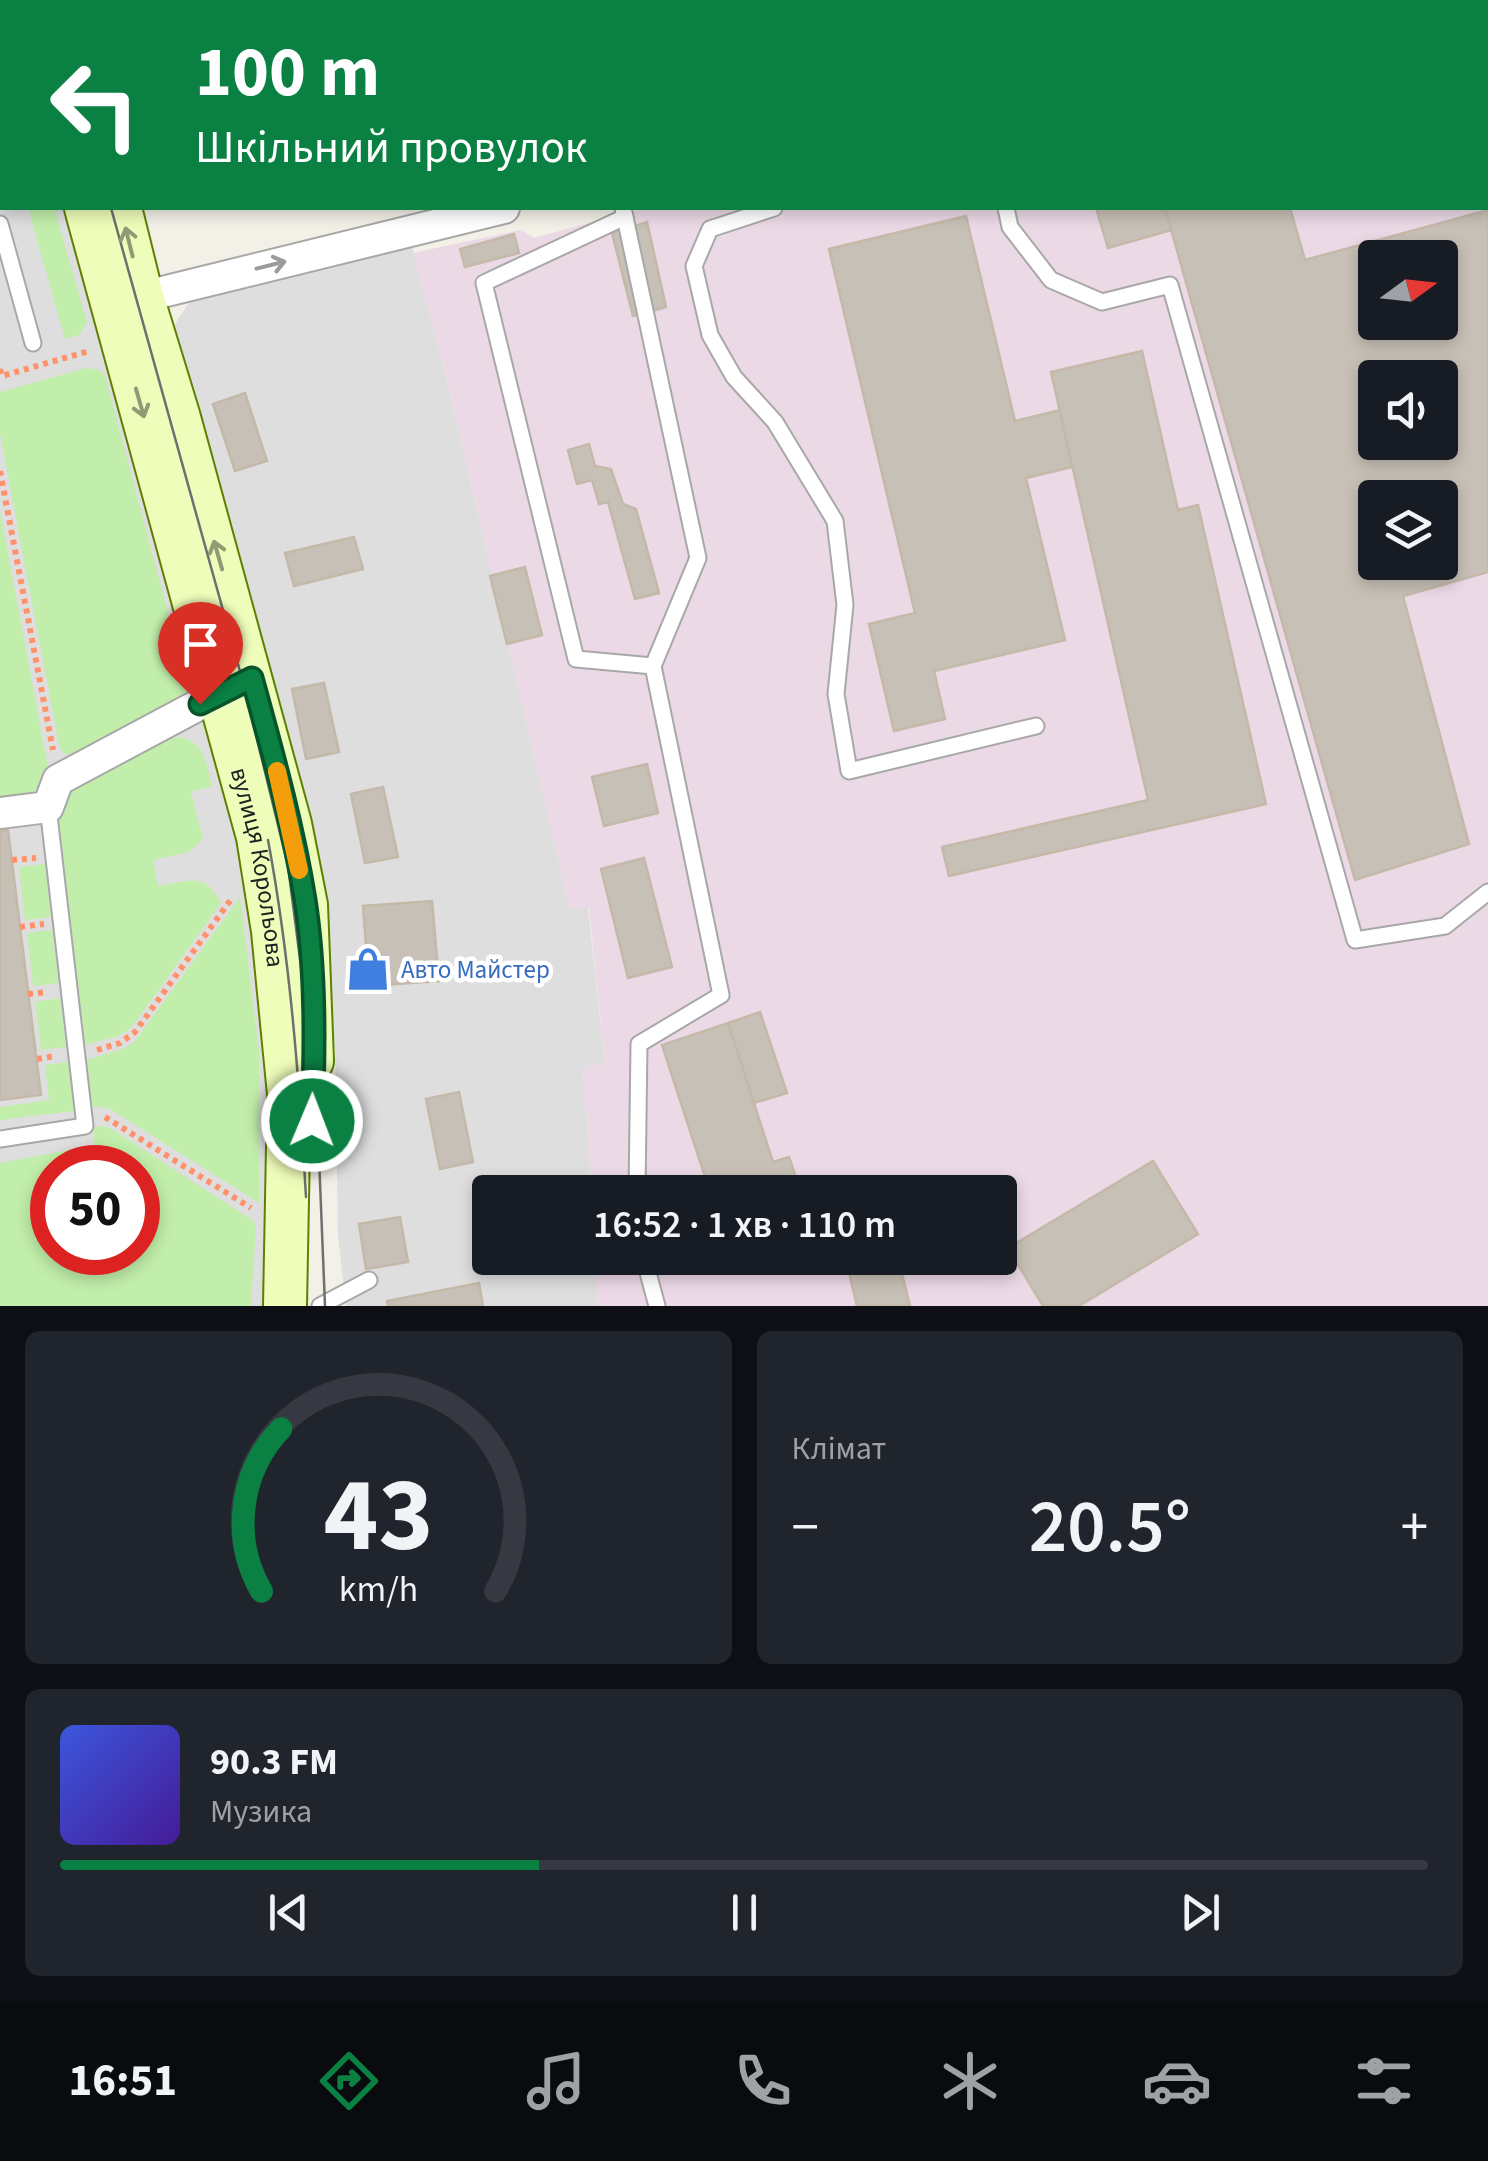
<!DOCTYPE html>
<html lang="uk">
<head>
<meta charset="utf-8">
<style>
	body { margin:0; font-family:"Source Sans 3",sans-serif; background:#20242c; color:#f1f3f6; height:100vh; display:flex; flex-direction:column; font-size:38px; white-space:nowrap }
	* { box-sizing:border-box; margin:0 }
	p { font-size:32px; color:#9ea1a6 }
	.icon { flex:none; width:55px; height:55px; fill:none; stroke:currentColor; stroke-width:2; stroke-linecap:round; stroke-linejoin:round }
	.map { position:relative; height:1306px; overflow:hidden }
	.drawer { display:flex; flex-direction:column; gap:25px; padding:25px; background:#0d0f14; flex:1 }
	.drawer>* { flex:none }
	.guide { position:absolute; left:0px; top:0px; width:1490px; height:210px; box-shadow:0 5px 15px #0003; background:#0b8043; color:#fff; overflow:hidden }
	.needle { width:65px; rotate:75deg }
	.fabs { position:absolute; left:1358px; top:240px; display:grid; gap:20px }
	.fabs a { display:grid; place-items:center; width:100px; height:100px; border-radius:10px; background:#171b24; box-shadow:0 5px 15px #0003; font-size:50px }
	.speed { position:absolute; left:30px; top:1145px; display:flex; gap:20px; font-size:50px; font-weight:700; text-align:center }
	.speed>* { display:grid; place-content:center; width:130px; height:130px; border-radius:50%; background:#171b24; box-shadow:0 5px 15px #0003; line-height:1 }
	.speed .limit { border:15px solid #d22; background:#fff; color:#111 }
	.pin { position:absolute; display:grid; place-items:center; width:85px; height:85px; color:#fff; margin:-102px -42px; border-radius:50% 50% 50% 0; rotate:-45deg; box-shadow:0 0 10px #0007 }
	.pin .icon { rotate:45deg }
	.me { position:absolute; width:110px; margin:-55px; rotate:1deg; stroke-linejoin:round; filter:drop-shadow(0 0 8px #0008) }
	.turn { display:flex; align-items:center; gap:35px; height:210px; padding:0 30px; font-size:45px }
	.turn .icon { width:130px; height:130px; stroke-width:2.5 }
	.turn b { display:block; font-size:70px; line-height:85px }
	.big { font-size:75px; font-weight:600; line-height:1.1 }
	.drawer .widget { flex:1; display:flex; flex-direction:column; justify-content:center; gap:15px; min-width:0; padding:0 35px; border-radius:15px; background:#20242c }
	.drawer .dial { align-items:center; gap:0 }
	.dial svg { height:260px; overflow:visible; fill:none; stroke:#363941; stroke-width:7; stroke-linecap:round; text-anchor:middle }
	.dial text { fill:#f1f3f6; stroke:none }
	.song { display:flex; align-items:center; gap:30px }
	.cover { width:120px; height:120px; border-radius:15px; background:linear-gradient(135deg,hsl(230 70% 55%),hsl(260 70% 35%)) }
	.played { height:10px; border-radius:5px; background:linear-gradient(90deg,#0b8043 35%,#363941 35%) }
	.keys { display:flex; justify-content:space-around; direction:ltr }
	.heat { display:flex; justify-content:space-between; align-items:center; font-size:55px; direction:ltr }
	.drawer .tiles { flex:1; display:grid; gap:25px; grid-template-columns:1fr 1fr }
	.widget:last-child { grid-column:span 2 }
	.trip { position:absolute; left:472px; top:1175px; width:545px; height:100px; border-radius:10px; background:#171b24; box-shadow:0 5px 15px #0003; font-weight:600; line-height:100px; text-align:center }
	.tab-bar { display:flex; height:160px; justify-content:space-around; align-items:center; background:#090b0e; color:#9ea1a6 }
	.tab-bar .icon { width:70px; height:70px }
	.tab-bar .selected { color:#0b8043 }
	.tab-bar b { font-size:45px; color:#f1f3f6 }
	.map>svg:first-child { display:block }
</style>
</head>
<body>
<div class="map">
<svg width="1488" height="1306" viewBox="0 0 1488 1306">
	<rect width="100%" height="100%" fill="#f2f0e7"/>
	<g fill="#dfdede" fill-rule="evenodd">
		<path d="M0 0 13 2H2V208H70L242 847 271 1062 264 1306H0ZM52 1168H138V1252H52Z"/>
		<polygon points="411,243 446,376 569,906 588,907 605,1064 583,1068 592,1192 490,1192 490,1258 595,1258 598,1306 346,1306 338,1236 335,1047 321,910 177,351 175,324 189,303"/>
	</g>
	<g fill="#ebd9e5" fill-rule="evenodd">
		<polygon points="397,0 1092,0 1082,2"/>
		<path d="M1306 0H1488V1306H598L595 1258H1000V1192H592L583 1067 605 1063 589 908 569 907 446 376 413 253 521 230 534 238 644 208H1488V2H1297ZM1375 258H1440V322H1375ZM1375 378H1440V442H1375ZM1375 498H1440V562H1375Z"/>
	</g>
	<g fill="#c1eeab" fill-rule="evenodd">
		<polygon points="28,208 54,208 87,322 79,335 65,339"/>
		<polygon points="86,368 100,370 105,376 190,695 73,756 63,753 59,745 0,434 0,392"/>
		<path d="M0 510 48 768C45 796 23 796 0 799Z"/>
		<path d="M181 737C206 744 206 763 212 786L191 792 203 839 189 852 153 860 158 886C188 881 205 871 221 903L132 1027 119 1036 85 1045 58 811 74 785 163 739Z"/>
		<polygon points="45,864 51,917 25,920 19,867"/>
		<polygon points="240,897 259,1051 259,1203 110,1109 92,1106 87,1060 123,1049 135,1041"/>
		<polygon points="52,930 59,983 33,986 27,933"/>
		<polygon points="60,998 66,1047 41,1050 35,1002"/>
		<polygon points="68,1062 74,1111 0,1120 0,1107 49,1100 45,1065"/>
		<path d="M102 1126 110 1128 252 1220 256 1225 251 1306H0V1163L94 1145V1127ZM52 1168H138V1252H52Z"/>
	</g>
	<g fill="#c7c0b6" stroke="#c4b9a9" stroke-width="2.5" fill-rule="evenodd">
		<polygon points="1096,208 1166,208 1172,230 1108,248"/>
		<path d="M1165 208H1290L1305 260 1488 210V572L1403 596 1469 844 1355 880ZM1375 258H1440V322H1375ZM1375 378H1440V442H1375ZM1375 498H1440V562H1375Z"/>
		<polygon points="966,216 1015,421 1060,410 1072,467 1026,478 1065,640 934,671 945,719 894,731 869,624 915,613 829,249"/>
		<polygon points="647,222 666,307 633,316 612,233"/>
		<polygon points="514,234 519,253 465,267 460,249"/>
		<polygon points="1142,351 1178,510 1198,505 1266,804 949,876 942,847 1148,800 1051,372"/>
		<polygon points="245,393 267,461 235,471 213,404"/>
		<polygon points="589,444 595,466 611,469 623,504 636,509 659,593 635,599 608,502 599,504 592,480 577,484 568,450"/>
		<polygon points="354,537 363,569 294,586 285,553"/>
		<polygon points="525,567 542,635 507,644 490,576"/>
		<polygon points="324,683 339,752 306,759 292,689"/>
		<polygon points="647,764 658,813 604,826 592,777"/>
		<polygon points="383,787 398,857 365,863 351,794"/>
		<polygon points="8,830 41,1095 0,1100 0,831"/>
		<polygon points="644,858 672,967 628,978 601,869"/>
		<polygon points="432,901 439,981 369,986 363,906"/>
		<polygon points="760,1012 787,1093 754,1103 728,1023"/>
		<polygon points="728,1023 773,1162 789,1157 801,1192 710,1192 662,1045"/>
		<polygon points="459,1092 473,1162 440,1169 426,1099"/>
		<polygon points="1153,1161 1198,1234 1079,1306 1043,1306 1008,1248"/>
		<polygon points="400,1217 408,1262 366,1269 359,1224"/>
		<polygon points="898,1258 910,1306 857,1306 848,1268"/>
		<polygon points="479,1283 483,1306 388,1306 387,1301"/>
	</g>
	<g fill="none" stroke-linecap="round" stroke-linejoin="round">
		<g stroke="#a8a8a8" stroke-width="19">
			<g id="lane">
				<polyline points="538,0 541,2"/>
				<polyline points="844,2 852,0"/>
				<polyline points="623,208 698,558 653,666 721,995 639,1044 637,1192"/>
				<polyline points="774,208 710,229 694,266 710,335 734,377 775,422 835,521 845,605 836,694 849,771 1036,726"/>
				<polyline points="1006,208 1010,227 1051,280 1102,302 1170,285 1355,940 1445,926 1488,892"/>
				<polyline points="625,217 484,283 576,659 653,666"/>
				<polyline points="0,224 33,343"/>
				<polyline points="0,1139 85,1126 48,807"/>
				<polyline points="644,1258 657,1306"/>
				<polyline points="320,1306 369,1280"/>
			</g>
		</g>
		<g stroke="#a8a8a8" stroke-width="34">
			<g id="street">
				<polyline points="1198,2 1207,0"/>
				<polyline points="0,159 2,158"/>
				<polyline points="142,297 504,208"/>
				<polyline points="0,813 48,807 58,780 234,686"/>
			</g>
		</g>
		<g stroke="#5e8000" stroke-width="46">
			<g id="secondary">
				<polyline points="28,0 29,2"/>
				<polyline points="66,0 66,2"/>
				<path id="s1" d="M86 208 258 837 273 931 289 1094 285 1306"/>
				<polyline points="120,208 142,297 179,418 290,824 306,905 312,1061"/>
			</g>
		</g>
		<g stroke="#ff926b" stroke-width="6" stroke-dasharray="5 5" stroke-linecap="butt">
			<polyline points="0,369 2,376 89,351"/>
			<polyline points="0,471 53,750"/>
			<polyline points="12,860 36,858"/>
			<polyline points="20,927 44,924"/>
			<polyline points="28,994 47,992"/>
			<polyline points="97,1050 120,1043 135,1032 232,898"/>
			<polyline points="37,1059 55,1056"/>
			<polyline points="105,1117 251,1208"/>
		</g>
		<use href="#lane" stroke="#fff" stroke-width="15"/>
		<use href="#street" stroke="#fff" stroke-width="30"/>
		<use href="#secondary" stroke="#effdba" stroke-width="42"/>
		<g stroke="#6f6f6f" stroke-width="2.5">
			<polyline points="54,0 55,2"/>
			<polyline points="111,208 243,682 288,866 316,1083 325,1306"/>
			<path d="M268 840C290 958 299 1077 306 1197"/>
		</g>
	</g>
	<defs><path id="oneway-shaft" d="M-6 0H5M1.5-3L5.5 0L1.5 3" fill="none" stroke-width="1.6" stroke-linecap="round" stroke-linejoin="round" transform="scale(2.5)"/></defs>
	<g stroke="#929a75">
		<use href="#oneway-shaft" transform="translate(129 242) rotate(-104)"/>
		<use href="#oneway-shaft" transform="translate(140 403) rotate(74)"/>
		<use href="#oneway-shaft" transform="translate(218 555) rotate(-106)"/>
	</g>
	<use stroke="#9b9b9b" href="#oneway-shaft" transform="translate(271 265) rotate(-14)"/>
	<g fill="none" stroke-linecap="round" stroke-linejoin="round">
		<g stroke="#07532c" stroke-width="25">
			<path id="route" d="M200 704 252 678C272 751 293 825 305 900 316 971 315 1049 312 1121"/>
		</g>
		<use href="#route" stroke="#0b8043" stroke-width="18"/>
		<polyline stroke="#f59e0b" stroke-width="18" points="277,771 299,870"/>
	</g>
	<defs>
		<g id="shop-bare" transform="scale(3.45)"><path d="M-5-2.5h2.3a2.7 3.5 0 0 1 5.4 0H5L5.5 6h-11ZM-1.5-2.5h3a1.5 2.3 0 0 0-3 0Z" fill="#3f7fe0" stroke="#fff" stroke-width="2.5" paint-order="stroke"/></g>
	</defs>
	<g fill-rule="evenodd">
		<use href="#shop-bare" x="368" y="969"/>
	</g>
	<g text-anchor="middle" stroke-width="9" stroke-linejoin="round" paint-order="stroke">
		<g font-size="25" fill="#212121" stroke="#fff">
			<text dy="9" stroke="none"><textPath href="#s1" startOffset="682">вулиця Корольова</textPath></text>
		</g>
		<g font-size="25" fill="#366cbe" stroke="#fff" text-anchor="start">
			<text x="401" y="978">Авто Майстер</text>
		</g>
	</g>
</svg>
<div class="fabs">
<a><svg class="needle" viewBox="-14 -14 28 28"><path d="M0-13l5 13h-10z" fill="#e53935"/><path d="M0 13l5-13h-10z" fill="#9ea1a6"/></svg></a>
<a><svg class="icon" aria-label="sound" viewBox="0 0 24 24"><path d="M4 9h4l5-4v14l-5-4H4zM17 9q2 3 0 6"/></svg></a>
<a><svg class="icon" aria-label="layers" viewBox="0 0 24 24"><path d="M12 4l9 5-9 5-9-5zM3 14l9 5 9-5"/></svg></a>
</div>
<div class="speed"><div class="limit">50</div></div>
<div class="pin" style="left:200px;top:704px;background:#d93025"><svg class="icon" aria-label="arrive" viewBox="0 0 24 24"><path d="M6 21V4h12l-3 4 3 4H6"/></svg></div>
<svg class="me" style="left:312px;top:1121px" viewBox="-20 -20 40 40"><circle r="17" fill="#0b8043" stroke="#fff" stroke-width="3"/><path d="M0-11L8 9 0 5-8 9z" fill="#fff"/></svg>
<div class="trip">16:52 · 1 хв · 110 m</div>
<div class="guide">
<div class="turn"><svg class="icon" aria-label="left" viewBox="0 0 24 24"><path d="M17 20v-9H6M10 6l-5 5 5 5"/></svg><div><b>100 m</b>Шкільний провулок</div></div>
</div>
</div>
<section class="drawer">
<div class="tiles">
<div class="widget dial"><svg viewBox="0 0 100 80">
<path d="M14 69A42 42 0 1 1 86 69"/>
<path d="M14 69A42 42 0 0 1 20 19" stroke="#0b8043"/>
<text x="50" y="56" font-size="32" font-weight="700">43</text>
<text x="50" y="72" font-size="11">km/h</text>
</svg></div>
<div class="widget"><p>Клімат</p>
<div class="heat"><a>−</a><b class="big">20.5°</b><a>+</a></div>
</div>
<div class="widget">
<div class="song"><i class="cover"></i><div><b>90.3 FM</b><p>Музика</p></div></div>
<div class="played"></div>
<div class="keys"><svg class="icon" aria-label="previous" viewBox="0 0 24 24"><path d="M18 5L8 12l10 7zM5 5v14"/></svg><svg class="icon" aria-label="pause" viewBox="0 0 24 24"><path d="M8 5v14M16 5v14"/></svg><svg class="icon" aria-label="next" viewBox="0 0 24 24"><path d="M6 5l10 7-10 7zM19 5v14"/></svg></div>
</div>
</div>
</section>
<nav class="tab-bar">
<b>16:51</b>
<svg class="icon selected" aria-label="directions" viewBox="0 0 24 24"><path d="M12 3l9 9-9 9-9-9zM9 14v-3h6M13 9l2 2-2 2"/></svg>
<svg class="icon" aria-label="music" viewBox="0 0 24 24"><path d="M9 18V5l10-2v13"/><circle cx="6" cy="18" r="3"/><circle cx="16" cy="16" r="3"/></svg>
<svg class="icon" aria-label="phone" viewBox="0 0 24 24"><path d="M5 4h4l2 5-3 2q2 4 5 5l2-3 5 2v4C11 20 4 13 5 4z"/></svg>
<svg class="icon" aria-label="climate" viewBox="0 0 24 24"><path d="M12 3v18M4 7l16 10M4 17L20 7"/></svg>
<svg class="icon" aria-label="car" viewBox="0 0 24 24"><path d="M5 17H2v-5l4-1 3-4h7l3 4 3 1v5h-3M9 17h6M6 11h13"/><circle cx="7" cy="17" r="2"/><circle cx="17" cy="17" r="2"/></svg>
<svg class="icon" aria-label="filters" viewBox="0 0 24 24"><path d="M4 7h16M4 17h16"/><circle cx="9" cy="7" r="2"/><circle cx="15" cy="17" r="2"/></svg>
</nav>
</body>
</html>
